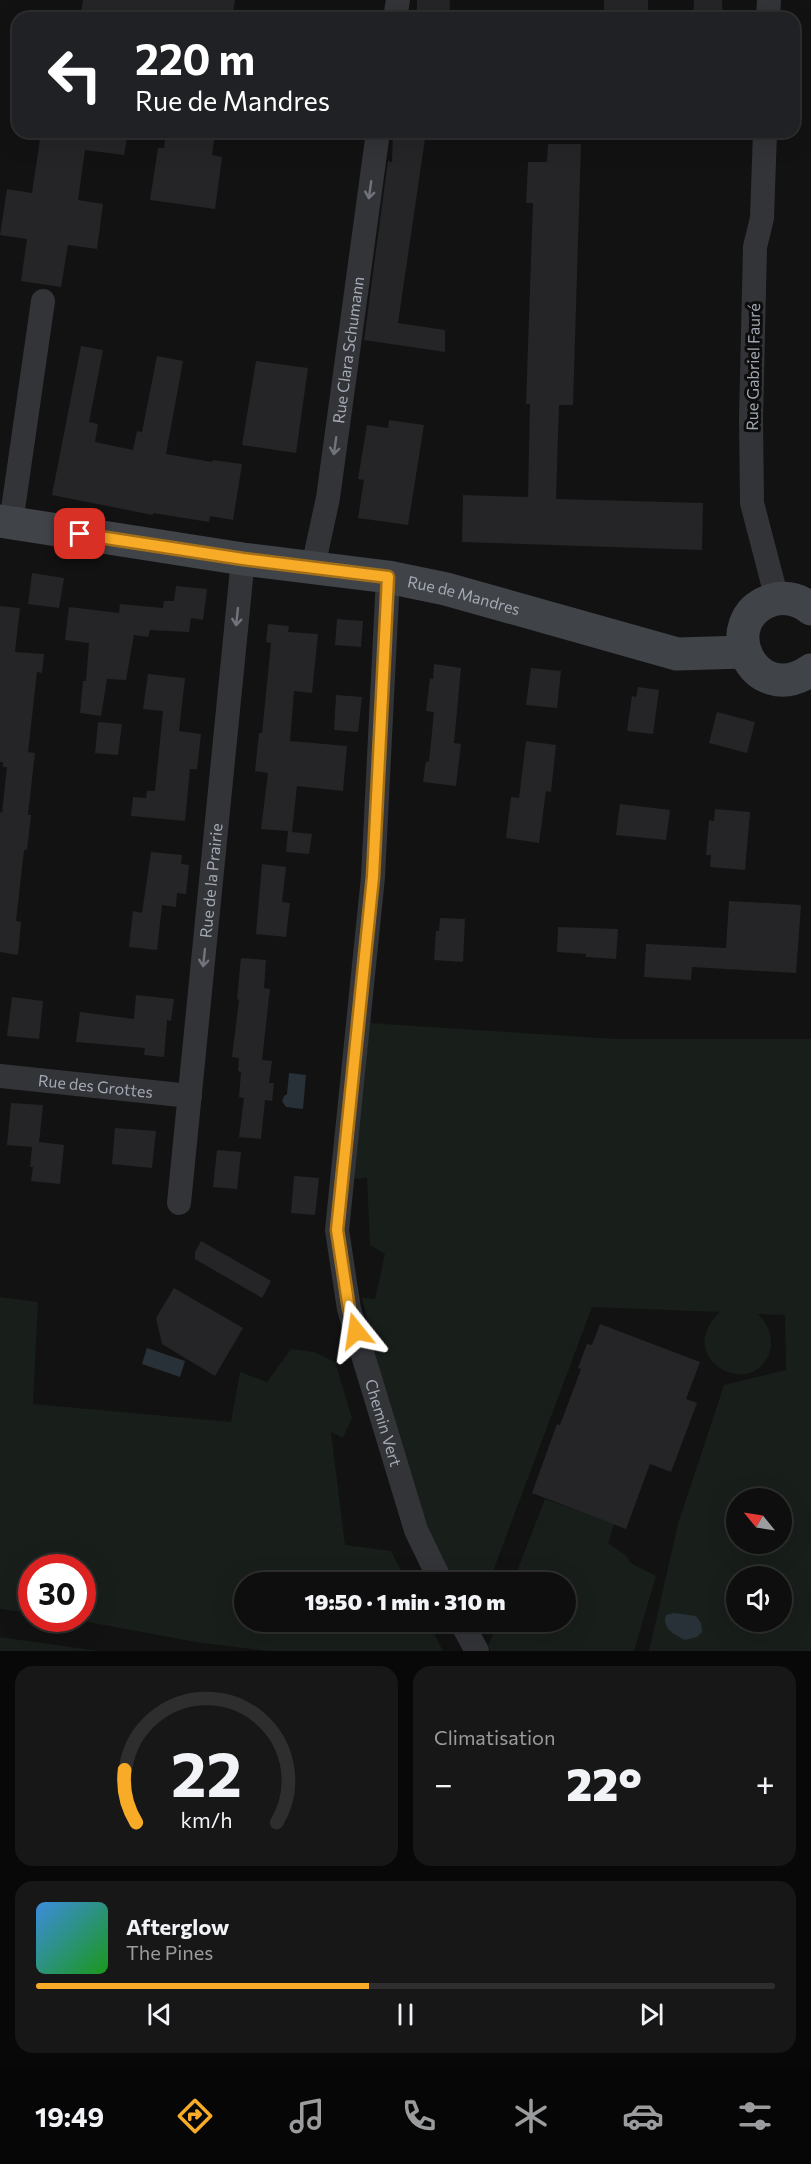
<!DOCTYPE html>
<html lang="fr">
<head>
<meta charset="utf-8">
<style>
	body { margin:0; font-family:Commissioner,sans-serif; background:#171717; color:#f1f3f6; height:100vh; display:flex; flex-direction:column; font-size:22px; white-space:nowrap }
	* { box-sizing:border-box; margin:0 }
	p { font-size:20px; color:#9b9c9e }
	.icon { flex:none; width:33px; height:33px; fill:none; stroke:currentColor; stroke-width:2; stroke-linecap:round; stroke-linejoin:round }
	.map { position:relative; height:1651px; overflow:hidden }
	.panel { display:flex; flex-direction:column; gap:15px; padding:15px; background:#080808; flex:1 }
	.panel>* { flex:none }
	.hud { position:absolute; left:12px; top:12px; width:788px; height:126px; border-radius:18px; box-shadow:0 6px 24px #0002,0 0 0 2px #2e2e2e; background:#202124; color:#fff; overflow:hidden }
	.needle { width:39px; rotate:300deg }
	.controls { position:absolute; left:726px; top:1488px; display:grid; gap:12px }
	.controls a { display:grid; place-items:center; width:66px; height:66px; border-radius:50%; background:#0e0e0e; box-shadow:0 6px 24px #0002,0 0 0 2px #2e2e2e; font-size:30px }
	.speed { position:absolute; left:18px; top:1554px; display:flex; gap:12px; font-size:30px; font-weight:700; text-align:center }
	.speed>* { display:grid; place-content:center; width:78px; height:78px; border-radius:50%; background:#0e0e0e; box-shadow:0 6px 24px #0002,0 0 0 2px #2e2e2e; line-height:1 }
	.speed .limit { border:9px solid #d22; background:#fff; color:#111 }
	.pin { position:absolute; display:grid; place-items:center; width:51px; height:51px; color:#fff; margin:-26px; border-radius:12px; box-shadow:0 3px 9px #0006 }
	.me { position:absolute; width:66px; margin:-33px; rotate:345deg; stroke-linejoin:round; filter:drop-shadow(0 0 4px #0008) }
	.turn { display:flex; align-items:center; gap:21px; height:126px; padding:0 24px; font-size:27px }
	.turn .icon { width:78px; height:78px; stroke-width:2.5 }
	.turn b { display:block; font-size:42px; line-height:51px }
	.big { font-size:45px; font-weight:800; line-height:1.1 }
	.panel .card { flex:1; display:flex; flex-direction:column; justify-content:center; gap:9px; min-width:0; padding:0 21px; border-radius:18px; background:#171717 }
	.panel .dial { align-items:center; gap:0 }
	.dial svg { height:156px; overflow:visible; fill:none; stroke:#2e2e2e; stroke-width:7; stroke-linecap:round; text-anchor:middle }
	.dial text { fill:#f1f3f6; stroke:none }
	.song { display:flex; align-items:center; gap:18px }
	.cover { width:72px; height:72px; border-radius:9px; background:linear-gradient(135deg,hsl(210 70% 55%),hsl(120 70% 35%)) }
	.played { height:6px; border-radius:3px; background:linear-gradient(90deg,#f7ab26 45%,#2e2e2e 45%) }
	.keys { display:flex; justify-content:space-around; direction:ltr }
	.heat { display:flex; justify-content:space-between; align-items:center; font-size:33px; direction:ltr }
	.panel .tiles { flex:1; display:grid; gap:15px; grid-template-columns:1fr 1fr }
	.card:last-child { grid-column:span 2 }
	.trip { position:absolute; left:234px; top:1572px; width:342px; height:60px; border-radius:30px; background:#0e0e0e; box-shadow:0 6px 24px #0002,0 0 0 2px #2e2e2e; font-weight:800; line-height:60px; text-align:center }
	.dock { display:flex; height:96px; justify-content:space-around; align-items:center; background:#060606; color:#9b9c9e }
	.dock .icon { width:42px; height:42px }
	.dock .on { color:#f7ab26 }
	.dock b { font-size:27px; color:#f1f3f6 }
	.map>svg:first-child { display:block }
</style>
</head>
<body>
<div class="map">
<svg width="811" height="1651" viewBox="0 0 811 1651">
	<rect width="100%" height="100%" fill="#121213"/>
	<g fill="#181e19" fill-rule="evenodd">
		<path d="M370 1023 615 1039H811V1651H649L678 1524 724 1385 786 1370 785 1315 758 1314C767 1323 774 1336 770 1351 753 1403 671 1358 720 1312L592 1307 489 1582H453L422 1519 390 1415 362 1298 375 1299 385 1254 370 1245 367 1178 353 1179ZM736 1498H782V1544H736ZM736 1576H782V1622H736Z"/>
		<polygon points="0,1297 38,1302 33,1404 231,1422 240,1372 267,1382 291,1349 314,1352 335,1362 352,1418 343,1438 331,1432 345,1545 391,1551 407,1582 244,1582 244,1622 428,1622 443,1651 268,1651 195,1642 72,1619 82,1618 82,1568 32,1568 31,1613 0,1609"/>
		<polygon points="545,1499 614,1524 608,1543 625,1555 632,1564 656,1576 634,1651 491,1651 488,1646 498,1622 566,1622 566,1582 513,1582"/>
		<polygon points="0,1637 99,1651 0,1651"/>
	</g>
	<g fill="#283137">
		<polygon points="289,1073 306,1075 303,1109 286,1107 282,1101 284,1096 287,1094"/>
		<polygon points="147,1348 185,1361 180,1377 142,1364"/>
		<path d="M674 1613 696 1616 701 1623 702 1632 697 1637 685 1640C674 1634 662 1629 666 1615Z"/>
	</g>
	<g fill="#252527">
		<polygon points="83,0 235,0 232,18 80,18"/>
		<polygon points="417,0 450,0 449,18 417,16"/>
		<rect x="604" y="0" width="44" height="18"/>
		<polygon points="694,0 722,0 723,18 693,18"/>
		<polygon points="41,132 128,132 124,155 85,150 78,200 103,204 97,249 68,245 61,287 21,281 27,239 0,235 7,189 32,193"/>
		<polygon points="166,132 215,132 212,155 222,157 215,209 150,200 158,148 164,148"/>
		<polygon points="393,132 426,132 398,323 445,330 445,352 364,340 388,161 392,162"/>
		<polygon points="548,144 581,144 573,405 559,405 556,499 703,503 702,550 462,542 463,495 528,497 530,404 526,404 533,203 526,203 528,162 547,162"/>
		<polygon points="81,346 103,350 89,422 98,424 95,442 133,450 137,431 142,432 157,356 183,361 166,454 212,462 213,460 242,464 233,520 210,516 209,522 153,513 153,515 52,495"/>
		<polygon points="256,361 308,368 296,453 242,445"/>
		<polygon points="389,420 424,425 408,525 358,518 364,480 358,479 367,425 388,428"/>
		<polygon points="32,573 64,578 59,608 28,604"/>
		<polygon points="176,586 207,589 203,620 191,618 189,632 150,630 148,637 134,635 126,680 107,679 101,716 80,713 83,681 86,681 89,643 65,640 69,607 119,613 120,604 163,608 164,601 174,601"/>
		<polygon points="0,606 20,608 15,652 44,654 42,673 37,672 28,752 35,753 28,815 31,815 27,850 24,850 16,921 21,922 18,955 0,952 0,812 2,813 7,767 3,767 3,762 0,762"/>
		<polygon points="337,619 363,621 361,647 335,645"/>
		<polygon points="268,624 289,626 288,632 318,634 312,693 294,691 290,741 347,746 343,791 297,786 292,832 312,834 309,854 286,852 288,831 261,829 268,773 255,771 259,733 262,733 271,643 266,642"/>
		<polygon points="434,664 461,668 454,743 461,744 456,786 423,782 426,761 429,762 434,712 426,711 430,678 433,679"/>
		<polygon points="531,668 561,671 557,708 526,705"/>
		<polygon points="148,674 185,678 179,731 201,734 197,769 190,769 185,821 131,816 133,797 146,798 147,791 155,791 163,711 143,709"/>
		<polygon points="638,687 659,690 653,734 627,731 632,696 636,697"/>
		<polygon points="336,695 362,697 358,732 334,730"/>
		<polygon points="717,712 755,722 747,753 709,743"/>
		<polygon points="98,722 122,724 118,755 95,753"/>
		<polygon points="526,741 556,745 551,792 546,791 539,843 506,838 511,797 519,798"/>
		<polygon points="620,804 670,810 666,840 616,835"/>
		<polygon points="715,809 750,812 745,870 710,867 711,855 706,855 709,820 714,821"/>
		<polygon points="151,852 182,855 181,864 189,865 186,894 177,893 176,907 162,905 157,950 129,947 133,911 142,913"/>
		<polygon points="262,864 286,867 282,902 290,903 286,937 256,934"/>
		<polygon points="729,901 801,905 796,973 692,967 691,980 644,977 646,944 726,948"/>
		<polygon points="440,918 465,919 463,962 434,960 436,931 439,931"/>
		<polygon points="558,927 618,929 616,959 586,957 586,954 557,952"/>
		<polygon points="241,958 266,960 264,988 270,989 262,1060 272,1061 269,1083 274,1083 272,1101 265,1100 261,1139 239,1137 244,1098 239,1097 241,1072 238,1071 239,1058 232,1057 239,1000 237,999"/>
		<polygon points="136,995 174,999 171,1021 167,1020 164,1057 144,1055 145,1048 76,1042 80,1012 134,1019"/>
		<polygon points="12,997 43,1001 39,1039 7,1036"/>
		<polygon points="11,1103 43,1105 39,1142 64,1145 60,1184 31,1181 33,1167 30,1167 32,1147 7,1145"/>
		<polygon points="115,1128 156,1131 152,1168 112,1164"/>
		<polygon points="217,1150 241,1152 237,1189 213,1187"/>
		<polygon points="294,1176 319,1178 315,1215 291,1213"/>
		<polygon points="201,1241 271,1281 262,1298 195,1259 195,1252"/>
		<polygon points="174,1288 243,1328 215,1376 162,1344 156,1318"/>
		<polygon points="600,1324 700,1362 686,1399 697,1403 671,1472 650,1464 626,1529 532,1493 557,1424 560,1425 581,1369 578,1368 587,1344 592,1345"/>
	</g>
	<g fill="none" stroke-linecap="round" stroke-linejoin="round">
		<g stroke="#333438" stroke-width="24">
			<polyline points="395,18 398,0"/>
			<polyline points="768,18 769,0"/>
			<polyline points="765,132 762,218 755,247 751,419 752,503 777,599"/>
			<polyline points="11,523 43,301"/>
			<path id="s1" d="M313 567 328 498 378 132"/>
			<path id="s2" d="M388 577 373 877 337 1230 349 1309 416 1530 441 1582"/>
			<path id="s3" d="M0 1076 190 1096"/>
			<path id="s4" d="M179 1203 243 559"/>
			<polyline points="461,1622 477,1651"/>
		</g>
		<g stroke="#404348" stroke-width="33">
			<path id="s5" d="M0 521 243 559 388 577 446 589 677 654 744 652"/>
			<path d="M811 609C800 600 787 596 772 600 713 619 753 710 811 670"/>
		</g>
	</g>
	<defs><path id="oneway-shaft" d="M-6 0H5M1.5-3L5.5 0L1.5 3" fill="none" stroke-width="1.6" stroke-linecap="round" stroke-linejoin="round" transform="scale(1.5)"/></defs>
	<g stroke="#71747c">
		<use href="#oneway-shaft" transform="translate(370 190) rotate(98)"/>
		<use href="#oneway-shaft" transform="translate(335 446) rotate(98)"/>
		<use href="#oneway-shaft" transform="translate(237 617) rotate(96)"/>
		<use href="#oneway-shaft" transform="translate(204 958) rotate(96)"/>
	</g>
	<g fill="none" stroke-linecap="round" stroke-linejoin="round">
		<g stroke="#a16f19" stroke-width="15">
			<polyline id="route" points="80,534 243,559 388,577 373,877 337,1230 349,1309 356,1331"/>
		</g>
		<use href="#route" stroke="#f7ab26" stroke-width="10"/>
	</g>
	<g text-anchor="middle" stroke-width="6" stroke-linejoin="round" paint-order="stroke">
		<g font-size="16" fill="#a3a9b4" stroke="#0d0d0e">
			<text dy="6" stroke="none"><textPath href="#s1" startOffset="220">Rue Clara Schumann</textPath></text>
			<text transform="translate(753 367) rotate(-89)" y="6">Rue Gabriel Fauré</text>
			<text dy="6" stroke="none"><textPath href="#s5" startOffset="470">Rue de Mandres</textPath></text>
			<text dy="6" stroke="none"><textPath href="#s4" startOffset="324">Rue de la Prairie</textPath></text>
			<text dy="6" stroke="none"><textPath href="#s3" startOffset="96">Rue des Grottes</textPath></text>
			<text dy="6" stroke="none"><textPath href="#s2" startOffset="854">Chemin Vert</textPath></text>
		</g>
	</g>
</svg>
<div class="controls">
<a><svg class="needle" viewBox="-14 -14 28 28"><path d="M0-13l5 13h-10z" fill="#e53935"/><path d="M0 13l5-13h-10z" fill="#9b9c9e"/></svg></a>
<a><svg class="icon" aria-label="sound" viewBox="0 0 24 24"><path d="M4 9h4l5-4v14l-5-4H4zM17 9q2 3 0 6"/></svg></a>
</div>
<div class="speed"><div class="limit">30</div></div>
<div class="pin" style="left:80px;top:534px;background:#d93025"><svg class="icon" aria-label="arrive" viewBox="0 0 24 24"><path d="M6 21V4h12l-3 4 3 4H6"/></svg></div>
<svg class="me" style="left:356px;top:1331px" viewBox="-20 -20 40 40"><path d="M0-17L14 15 0 8-14 15z" fill="#f7ab26" stroke="#fff" stroke-width="4"/></svg>
<div class="trip">19:50 · 1 min · 310 m</div>
<div class="hud">
<div class="turn"><svg class="icon" aria-label="left" viewBox="0 0 24 24"><path d="M17 20v-9H6M10 6l-5 5 5 5"/></svg><div><b>220 m</b>Rue de Mandres</div></div>
</div>
</div>
<section class="panel">
<div class="tiles">
<div class="card dial"><svg viewBox="0 0 100 80">
<path d="M14 69A42 42 0 1 1 86 69"/>
<path d="M14 69A42 42 0 0 1 8 42" stroke="#f7ab26"/>
<text x="50" y="56" font-size="32" font-weight="700">22</text>
<text x="50" y="72" font-size="11">km/h</text>
</svg></div>
<div class="card"><p>Climatisation</p>
<div class="heat"><a>−</a><b class="big">22°</b><a>+</a></div>
</div>
<div class="card">
<div class="song"><i class="cover"></i><div><b>Afterglow</b><p>The Pines</p></div></div>
<div class="played"></div>
<div class="keys"><svg class="icon" aria-label="previous" viewBox="0 0 24 24"><path d="M18 5L8 12l10 7zM5 5v14"/></svg><svg class="icon" aria-label="pause" viewBox="0 0 24 24"><path d="M8 5v14M16 5v14"/></svg><svg class="icon" aria-label="next" viewBox="0 0 24 24"><path d="M6 5l10 7-10 7zM19 5v14"/></svg></div>
</div>
</div>
</section>
<nav class="dock">
<b>19:49</b>
<svg class="icon on" aria-label="directions" viewBox="0 0 24 24"><path d="M12 3l9 9-9 9-9-9zM9 14v-3h6M13 9l2 2-2 2"/></svg>
<svg class="icon" aria-label="music" viewBox="0 0 24 24"><path d="M9 18V5l10-2v13"/><circle cx="6" cy="18" r="3"/><circle cx="16" cy="16" r="3"/></svg>
<svg class="icon" aria-label="phone" viewBox="0 0 24 24"><path d="M5 4h4l2 5-3 2q2 4 5 5l2-3 5 2v4C11 20 4 13 5 4z"/></svg>
<svg class="icon" aria-label="climate" viewBox="0 0 24 24"><path d="M12 3v18M4 7l16 10M4 17L20 7"/></svg>
<svg class="icon" aria-label="car" viewBox="0 0 24 24"><path d="M5 17H2v-5l4-1 3-4h7l3 4 3 1v5h-3M9 17h6M6 11h13"/><circle cx="7" cy="17" r="2"/><circle cx="17" cy="17" r="2"/></svg>
<svg class="icon" aria-label="filters" viewBox="0 0 24 24"><path d="M4 7h16M4 17h16"/><circle cx="9" cy="7" r="2"/><circle cx="15" cy="17" r="2"/></svg>
</nav>
</body>
</html>
